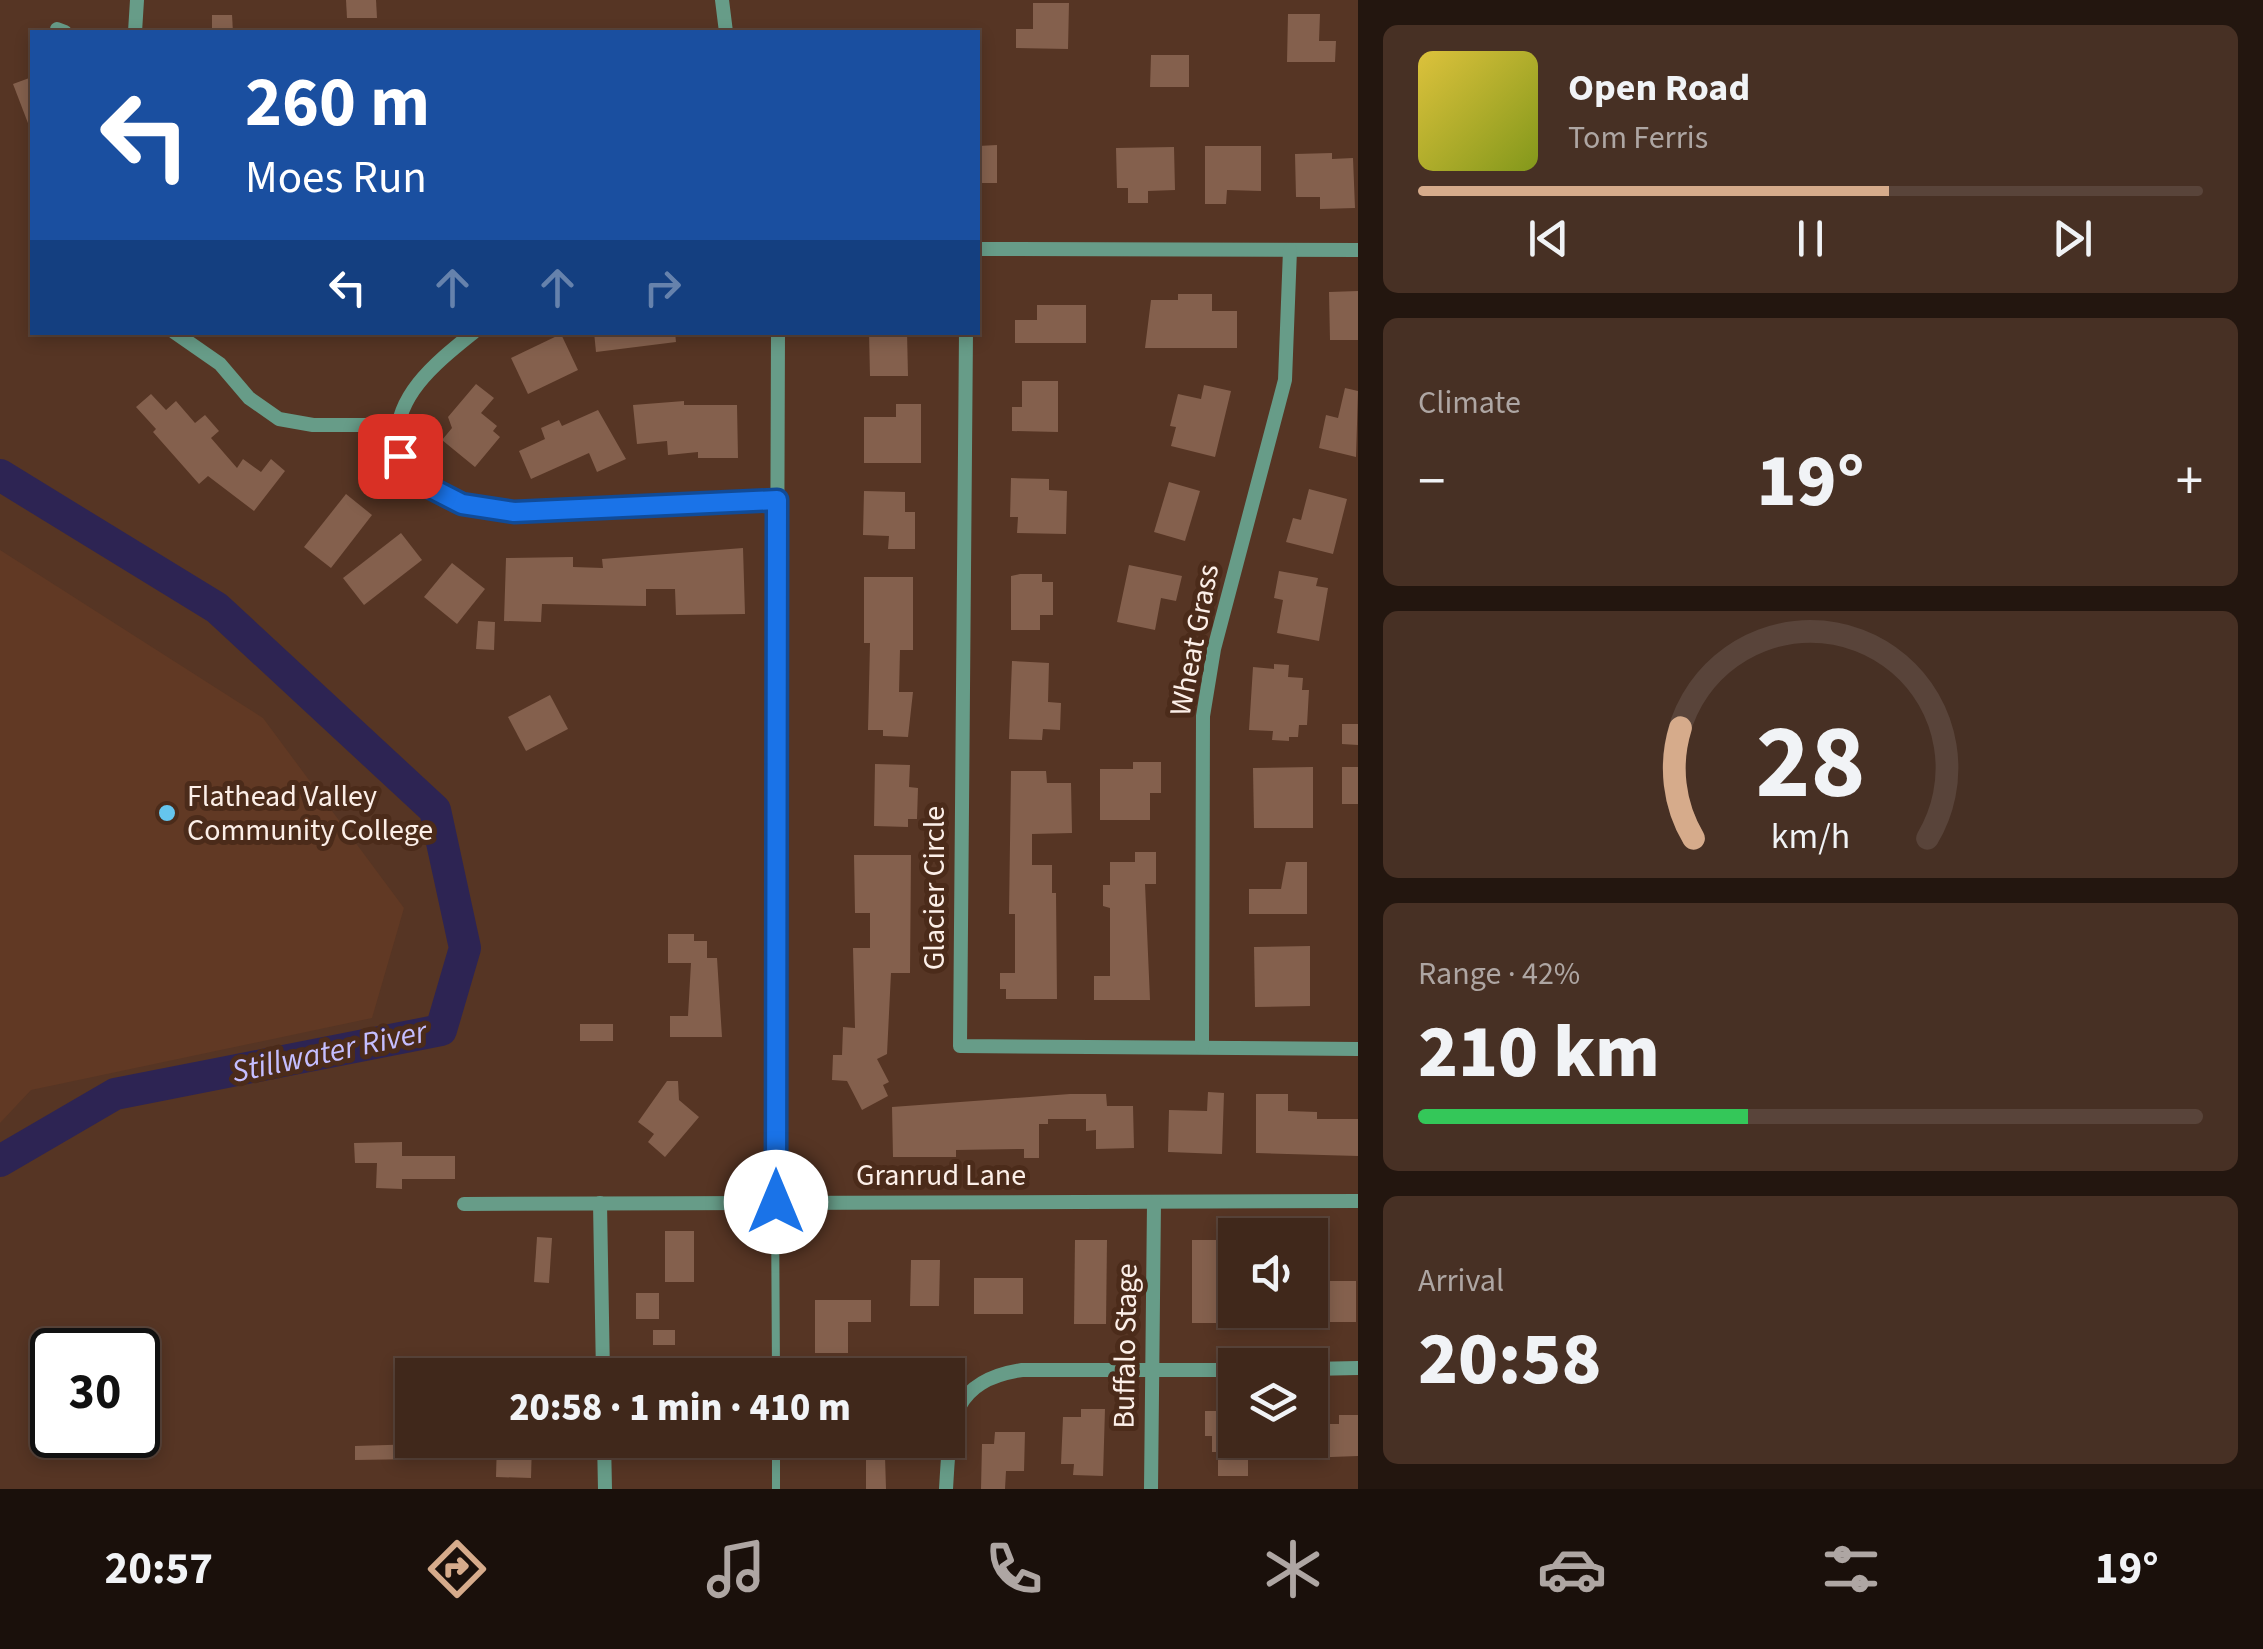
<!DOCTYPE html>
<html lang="en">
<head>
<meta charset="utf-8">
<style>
	body { margin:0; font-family:"Source Sans 3",sans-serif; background:#473024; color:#f1f3f6; height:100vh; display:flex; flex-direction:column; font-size:38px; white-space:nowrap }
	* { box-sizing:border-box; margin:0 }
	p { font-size:32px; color:#aea6a3 }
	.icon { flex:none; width:55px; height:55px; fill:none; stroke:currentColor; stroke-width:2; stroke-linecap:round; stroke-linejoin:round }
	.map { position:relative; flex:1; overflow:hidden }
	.drawer { display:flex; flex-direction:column; gap:25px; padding:25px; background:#23160f; width:905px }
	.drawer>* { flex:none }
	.banner { position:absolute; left:30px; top:30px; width:950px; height:305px; border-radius:0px; box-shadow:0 5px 15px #0003,0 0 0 2px #59443a; background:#1a4fa0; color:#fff; overflow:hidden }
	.buttons { position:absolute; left:1218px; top:1218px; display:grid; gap:20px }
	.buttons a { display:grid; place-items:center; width:110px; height:110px; border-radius:0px; background:#40281b; box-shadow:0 5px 15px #0003,0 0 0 2px #59443a; font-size:50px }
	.speed { position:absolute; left:30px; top:1328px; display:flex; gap:20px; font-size:50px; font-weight:700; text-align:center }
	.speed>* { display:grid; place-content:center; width:130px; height:130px; border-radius:50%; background:#40281b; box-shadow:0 5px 15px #0003,0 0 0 2px #59443a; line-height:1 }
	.speed .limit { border:5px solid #111; border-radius:15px; background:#fff; color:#111 }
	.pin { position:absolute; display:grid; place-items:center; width:85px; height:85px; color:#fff; margin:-42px; border-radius:20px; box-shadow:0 5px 15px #0006 }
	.me { position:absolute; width:110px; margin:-55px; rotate:0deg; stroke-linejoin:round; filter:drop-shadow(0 0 8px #0008) }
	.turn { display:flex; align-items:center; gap:35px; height:210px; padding:0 50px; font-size:45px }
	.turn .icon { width:130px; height:130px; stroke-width:2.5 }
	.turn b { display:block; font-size:70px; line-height:85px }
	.lanes { display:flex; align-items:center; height:95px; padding:0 50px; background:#0003; justify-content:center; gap:50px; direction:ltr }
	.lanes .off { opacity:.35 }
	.big { font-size:75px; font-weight:800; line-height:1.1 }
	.drawer .widget { flex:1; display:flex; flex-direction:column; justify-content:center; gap:15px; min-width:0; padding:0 35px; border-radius:15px; background:#473024 }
	.drawer .dial { align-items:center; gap:0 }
	.dial svg { height:260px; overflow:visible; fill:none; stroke:#59443a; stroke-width:7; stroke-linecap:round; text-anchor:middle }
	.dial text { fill:#f1f3f6; stroke:none }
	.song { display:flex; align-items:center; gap:30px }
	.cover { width:120px; height:120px; border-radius:15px; background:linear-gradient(135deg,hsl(50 70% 55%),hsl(70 70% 35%)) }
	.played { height:10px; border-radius:5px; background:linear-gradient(90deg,#d6ab8b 60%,#59443a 60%) }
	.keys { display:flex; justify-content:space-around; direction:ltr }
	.heat { display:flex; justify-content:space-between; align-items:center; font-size:55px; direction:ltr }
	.charge { height:15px; border-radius:8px; background:linear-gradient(90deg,#34c759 42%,#59443a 0) }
	.trip { position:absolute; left:395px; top:1358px; width:570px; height:100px; border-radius:0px; background:#40281b; box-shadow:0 5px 15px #0003,0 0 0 2px #59443a; font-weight:800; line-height:100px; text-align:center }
	.tabs { display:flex; height:160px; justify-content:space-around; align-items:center; background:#1a100b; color:#aea6a3 }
	.tabs .icon { width:70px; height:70px }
	.tabs .on { color:#d6ab8b }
	.tabs b { font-size:45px; color:#f1f3f6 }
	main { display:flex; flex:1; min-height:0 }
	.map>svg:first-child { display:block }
</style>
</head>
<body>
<main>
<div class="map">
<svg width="1358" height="1489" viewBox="0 0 1358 1489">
	<rect width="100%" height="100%" fill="#563524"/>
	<polygon fill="#613924" points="0,550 263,718 404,908 372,1018 31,1090 0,1123"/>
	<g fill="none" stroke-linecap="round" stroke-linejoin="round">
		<polyline stroke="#2d2453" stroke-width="32" points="0,475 217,608 435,810 465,948 441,1030 115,1094 0,1161"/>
	</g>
	<g fill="#84604d">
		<polygon points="346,0 376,0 377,18 347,18"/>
		<polygon points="1033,3 1069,3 1068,49 1016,48 1016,29 1033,29"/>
		<polygon points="1288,14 1320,14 1319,41 1336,41 1335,62 1287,62"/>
		<polygon points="212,15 232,15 233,32 212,32"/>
		<polygon points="1151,55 1189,55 1189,87 1150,87"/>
		<polygon points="32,77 32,131 31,131 13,84"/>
		<polygon points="997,145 997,183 978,183 978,146"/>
		<polygon points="1205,146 1261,146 1261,191 1227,190 1226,204 1205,204"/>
		<polygon points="1174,147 1175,190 1148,191 1148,203 1128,203 1128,188 1117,188 1116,148"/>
		<polygon points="1332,153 1332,159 1353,158 1355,208 1320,209 1320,197 1296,197 1295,154"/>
		<polygon points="1358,291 1358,340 1330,340 1329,292"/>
		<polygon points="1178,294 1212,294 1212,311 1237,311 1237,348 1145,348 1151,300 1178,300"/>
		<polygon points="1037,305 1086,305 1086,343 1015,343 1015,320 1037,320"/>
		<polygon points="594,332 675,332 676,342 596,352"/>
		<polygon points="869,332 907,332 908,376 870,376"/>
		<polygon points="561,334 578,370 528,394 511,358"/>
		<polygon points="1022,381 1058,381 1058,432 1012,431 1012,407 1022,407"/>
		<polygon points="476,384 494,398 481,413 497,426 493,431 500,437 475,467 442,440 452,428 448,417"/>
		<polygon points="1204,385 1231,391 1215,457 1171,446 1176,427 1170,426 1178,394 1201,399"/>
		<polygon points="1345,388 1358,391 1356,457 1319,448 1326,415 1338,418"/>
		<polygon points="151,394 166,410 176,401 195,423 205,415 219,431 211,438 237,468 243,459 261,472 271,459 285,471 254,511 208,476 199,484 153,432 156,429 136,407"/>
		<polygon points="684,401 684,405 737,405 738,458 698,458 698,452 668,455 667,441 637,444 633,405"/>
		<polygon points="896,404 921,404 921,463 864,463 864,417 896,417"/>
		<polygon points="598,410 626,459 597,472 589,453 531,479 519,451 545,439 541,428 559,420 562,426"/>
		<polygon points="1011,478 1049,479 1049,490 1067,491 1066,534 1017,533 1018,517 1010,517"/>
		<polygon points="1169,482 1200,491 1185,541 1154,532"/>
		<polygon points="1309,489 1347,499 1333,554 1286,542 1293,518 1301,520"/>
		<polygon points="864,491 905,492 905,512 915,512 915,549 888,549 889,536 863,535"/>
		<polygon points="346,494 372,515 331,568 304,547"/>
		<polygon points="401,533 422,560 364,605 343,578"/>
		<polygon points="743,548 745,614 676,615 675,589 646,589 646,606 542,604 541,622 504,621 506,558 573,557 573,567 603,568 602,559"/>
		<polygon points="452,563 485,589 457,624 424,597"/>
		<polygon points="1129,565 1182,576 1176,601 1161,598 1155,630 1117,622"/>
		<polygon points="1279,571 1318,578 1316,586 1328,588 1319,641 1277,633 1283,600 1274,598"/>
		<polygon points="1020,574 1042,574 1042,582 1053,582 1053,615 1040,615 1040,630 1011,630 1011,576"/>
		<polygon points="864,577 913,577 913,650 900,650 899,692 913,692 908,737 883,736 883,730 868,730 870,643 864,643"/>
		<polygon points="478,621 495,622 494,650 476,649"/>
		<polygon points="1012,661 1049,663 1048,702 1061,703 1060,730 1043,729 1042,740 1009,739"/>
		<polygon points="1274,664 1289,665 1288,677 1303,678 1302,690 1309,690 1307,725 1299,725 1298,737 1289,737 1289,741 1272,740 1273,731 1249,730 1253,667 1274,669"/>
		<polygon points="550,695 568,729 526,751 508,717"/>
		<polygon points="1342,724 1358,724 1358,745 1342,744"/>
		<polygon points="1133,762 1161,762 1161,793 1150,793 1150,820 1100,820 1100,769 1133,769"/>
		<polygon points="875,764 910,765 909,787 918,788 917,819 908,819 908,827 874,826"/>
		<polygon points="1313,767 1313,828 1254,828 1253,768"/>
		<rect x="1342" y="767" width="16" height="37"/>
		<polygon points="1011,771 1046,771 1047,783 1071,783 1072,833 1032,834 1032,865 1052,865 1052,893 1056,893 1057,999 1006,999 1006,989 1000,989 1000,973 1015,973 1015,914 1009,914"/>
		<polygon points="1135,852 1156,852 1156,884 1145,884 1150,1000 1094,1000 1094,976 1110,976 1110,908 1103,906 1103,885 1110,885 1110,862 1135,862"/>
		<polygon points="854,855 911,855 910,973 891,973 887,1054 877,1059 889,1082 883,1085 888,1096 862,1110 847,1081 832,1080 833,1055 842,1055 843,1027 855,1028 853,948 870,948 870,913 855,913"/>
		<polygon points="1286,862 1307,862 1307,914 1249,914 1249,889 1281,889"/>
		<polygon points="668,934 694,934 694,941 707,941 707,958 717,958 722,1037 670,1037 670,1016 688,1016 691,963 668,963"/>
		<polygon points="1310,946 1310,1006 1255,1007 1254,947"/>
		<rect x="580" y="1024" width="33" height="17"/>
		<polygon points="667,1081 678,1081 679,1100 699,1117 665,1157 648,1142 654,1134 638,1122"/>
		<polygon points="1208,1092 1224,1093 1222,1154 1168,1152 1169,1110 1207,1111"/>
		<polygon points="1070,1094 1106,1094 1107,1106 1133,1106 1134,1148 1096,1149 1096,1130 1086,1131 1086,1119 1048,1119 1048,1124 1039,1124 1039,1158 1024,1158 1024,1149 956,1150 956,1157 893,1157 892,1107"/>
		<polygon points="1256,1094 1288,1094 1288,1111 1317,1112 1317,1119 1358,1119 1358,1156 1256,1153"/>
		<polygon points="402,1142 402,1156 455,1156 455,1179 402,1179 402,1189 376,1188 377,1163 355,1163 354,1143"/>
		<rect x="665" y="1231" width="29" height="51"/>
		<polygon points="537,1237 552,1238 549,1283 534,1282"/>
		<polygon points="1075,1240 1107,1240 1106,1324 1074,1324"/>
		<rect x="1192" y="1240" width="43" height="83"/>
		<polygon points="911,1260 940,1260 939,1306 910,1306"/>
		<rect x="974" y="1278" width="49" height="36"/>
		<rect x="1310" y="1281" width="46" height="41"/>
		<rect x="636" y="1293" width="23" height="26"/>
		<polygon points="815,1300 871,1300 871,1322 848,1322 848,1353 815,1353"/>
		<rect x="653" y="1330" width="22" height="15"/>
		<polygon points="1081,1409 1105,1409 1103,1476 1073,1475 1074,1464 1061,1464 1063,1417 1081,1417"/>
		<polygon points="1205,1411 1235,1411 1235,1440 1310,1440 1310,1424 1339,1424 1339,1415 1358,1415 1358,1456 1248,1460 1248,1476 1218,1476 1218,1452 1212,1452 1212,1436 1205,1436"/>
		<polygon points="995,1432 1025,1432 1024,1471 1006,1471 1005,1489 981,1489 982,1444 994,1444"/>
		<polygon points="497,1441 532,1442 531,1478 496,1477"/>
		<polygon points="419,1444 419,1459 355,1460 355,1446"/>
		<polygon points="866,1456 885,1456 886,1489 866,1489"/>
	</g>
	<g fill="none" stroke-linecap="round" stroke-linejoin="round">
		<g stroke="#679c88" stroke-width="8">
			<polyline points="775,1202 776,1375"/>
			<polyline points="776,1440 776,1489"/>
		</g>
		<g stroke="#679c88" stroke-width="14">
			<polyline points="722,0 726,32"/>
			<polyline points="57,29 65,32"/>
			<polyline points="135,32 137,0"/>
			<polyline points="978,249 1358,250"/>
			<polyline points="174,332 220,364 249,398 279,419 313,425 395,425"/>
			<path d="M474 332C438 361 391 397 398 447 402 474 439 498 464 505 506 516 551 510 594 508 655 505 716 502 777 499"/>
			<polyline points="966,332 960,1046 1358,1049"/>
			<polyline points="1202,1047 1203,716 1214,649 1285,380 1290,250"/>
			<polyline points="775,1202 778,332"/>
			<polyline points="600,1203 603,1375"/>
			<polyline points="464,1204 1358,1201"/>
			<polyline points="1310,1369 1358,1368"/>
			<polyline points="604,1440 605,1489"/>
			<path d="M946 1489C950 1426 948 1381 1022 1370H1235"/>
			<polyline points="1151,1489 1154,1203"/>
		</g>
	</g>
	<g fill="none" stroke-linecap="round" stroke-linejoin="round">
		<g stroke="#114b97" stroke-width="25">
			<polyline id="route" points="400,456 423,484 462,504 514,512 777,500 776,1202"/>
		</g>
		<use href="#route" stroke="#1a73e8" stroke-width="18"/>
	</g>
	<circle fill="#65c5ee" stroke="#4b2b1a" stroke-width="4" cx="167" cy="813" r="10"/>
	<g text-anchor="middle" stroke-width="10" stroke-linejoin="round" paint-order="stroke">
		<g font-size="30" fill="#fcefe8" stroke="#4b2b1a">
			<text transform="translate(1194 640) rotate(-79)" y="10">Wheat Grass</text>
			<text transform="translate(934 888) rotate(-90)" y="10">Glacier Circle</text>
			<text x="941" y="1185">Granrud Lane</text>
			<text transform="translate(1125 1346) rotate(-89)" y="10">Buffalo Stage</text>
		</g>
		<g font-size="30" fill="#fcefe8" stroke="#4b2b1a" text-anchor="start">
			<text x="187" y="806">Flathead Valley<tspan x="187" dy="34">Community College</tspan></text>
		</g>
		<g font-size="32" font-style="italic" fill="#c5beff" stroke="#4b2b1a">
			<text transform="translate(329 1051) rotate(-12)" y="11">Stillwater River</text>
		</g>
	</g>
</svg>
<div class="buttons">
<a><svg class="icon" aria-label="sound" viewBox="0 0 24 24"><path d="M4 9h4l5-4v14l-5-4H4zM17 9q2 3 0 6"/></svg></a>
<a><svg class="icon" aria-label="layers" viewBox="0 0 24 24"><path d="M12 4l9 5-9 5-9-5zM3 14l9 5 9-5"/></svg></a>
</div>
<div class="speed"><div class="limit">30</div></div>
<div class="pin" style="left:400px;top:456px;background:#d93025"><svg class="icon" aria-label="arrive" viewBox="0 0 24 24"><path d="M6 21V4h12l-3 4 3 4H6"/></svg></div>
<svg class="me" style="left:776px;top:1202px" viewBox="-20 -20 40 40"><circle r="19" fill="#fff"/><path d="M0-13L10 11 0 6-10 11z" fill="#1a73e8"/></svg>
<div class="trip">20:58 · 1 min · 410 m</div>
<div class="banner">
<div class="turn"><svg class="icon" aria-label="left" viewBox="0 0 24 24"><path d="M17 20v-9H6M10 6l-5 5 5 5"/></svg><div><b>260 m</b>Moes Run</div></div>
<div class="lanes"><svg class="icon" aria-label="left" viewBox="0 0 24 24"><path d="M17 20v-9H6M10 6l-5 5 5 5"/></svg><svg class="icon off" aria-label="ahead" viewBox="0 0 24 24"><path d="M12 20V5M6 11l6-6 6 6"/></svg><svg class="icon off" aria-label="ahead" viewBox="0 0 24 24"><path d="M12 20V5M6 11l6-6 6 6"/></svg><svg class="icon off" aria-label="right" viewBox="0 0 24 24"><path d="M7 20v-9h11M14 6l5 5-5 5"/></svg></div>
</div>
</div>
<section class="drawer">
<div class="widget">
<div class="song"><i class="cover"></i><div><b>Open Road</b><p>Tom Ferris</p></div></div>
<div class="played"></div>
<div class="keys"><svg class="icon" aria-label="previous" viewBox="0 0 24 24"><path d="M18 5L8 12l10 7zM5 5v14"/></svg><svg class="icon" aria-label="pause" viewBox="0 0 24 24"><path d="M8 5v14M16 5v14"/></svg><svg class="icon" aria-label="next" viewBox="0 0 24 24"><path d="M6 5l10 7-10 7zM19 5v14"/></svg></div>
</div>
<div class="widget"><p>Climate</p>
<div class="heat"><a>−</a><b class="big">19°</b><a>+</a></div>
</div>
<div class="widget dial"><svg viewBox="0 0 100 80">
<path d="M14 69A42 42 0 1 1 86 69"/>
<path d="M14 69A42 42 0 0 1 10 35" stroke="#d6ab8b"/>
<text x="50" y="56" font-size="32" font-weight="700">28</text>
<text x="50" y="72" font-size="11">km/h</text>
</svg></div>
<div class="widget"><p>Range · 42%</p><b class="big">210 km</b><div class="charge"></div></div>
<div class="widget"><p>Arrival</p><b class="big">20:58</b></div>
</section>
</main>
<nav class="tabs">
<b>20:57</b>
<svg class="icon on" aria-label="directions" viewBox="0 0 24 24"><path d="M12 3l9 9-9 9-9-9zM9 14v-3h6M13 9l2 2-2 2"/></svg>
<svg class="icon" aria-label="music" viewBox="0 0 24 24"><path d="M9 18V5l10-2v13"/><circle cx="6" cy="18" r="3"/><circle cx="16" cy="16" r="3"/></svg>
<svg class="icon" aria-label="phone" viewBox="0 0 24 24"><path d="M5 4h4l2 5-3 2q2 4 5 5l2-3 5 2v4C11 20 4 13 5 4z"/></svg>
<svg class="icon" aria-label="climate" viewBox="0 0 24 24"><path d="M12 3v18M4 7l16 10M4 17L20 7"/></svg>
<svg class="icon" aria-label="car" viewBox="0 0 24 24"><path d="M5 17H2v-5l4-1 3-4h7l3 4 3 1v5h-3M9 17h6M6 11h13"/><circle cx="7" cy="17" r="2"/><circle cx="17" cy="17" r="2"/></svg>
<svg class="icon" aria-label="filters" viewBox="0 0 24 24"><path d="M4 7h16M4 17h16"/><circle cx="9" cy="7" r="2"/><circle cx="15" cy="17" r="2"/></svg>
<b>19°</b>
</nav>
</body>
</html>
